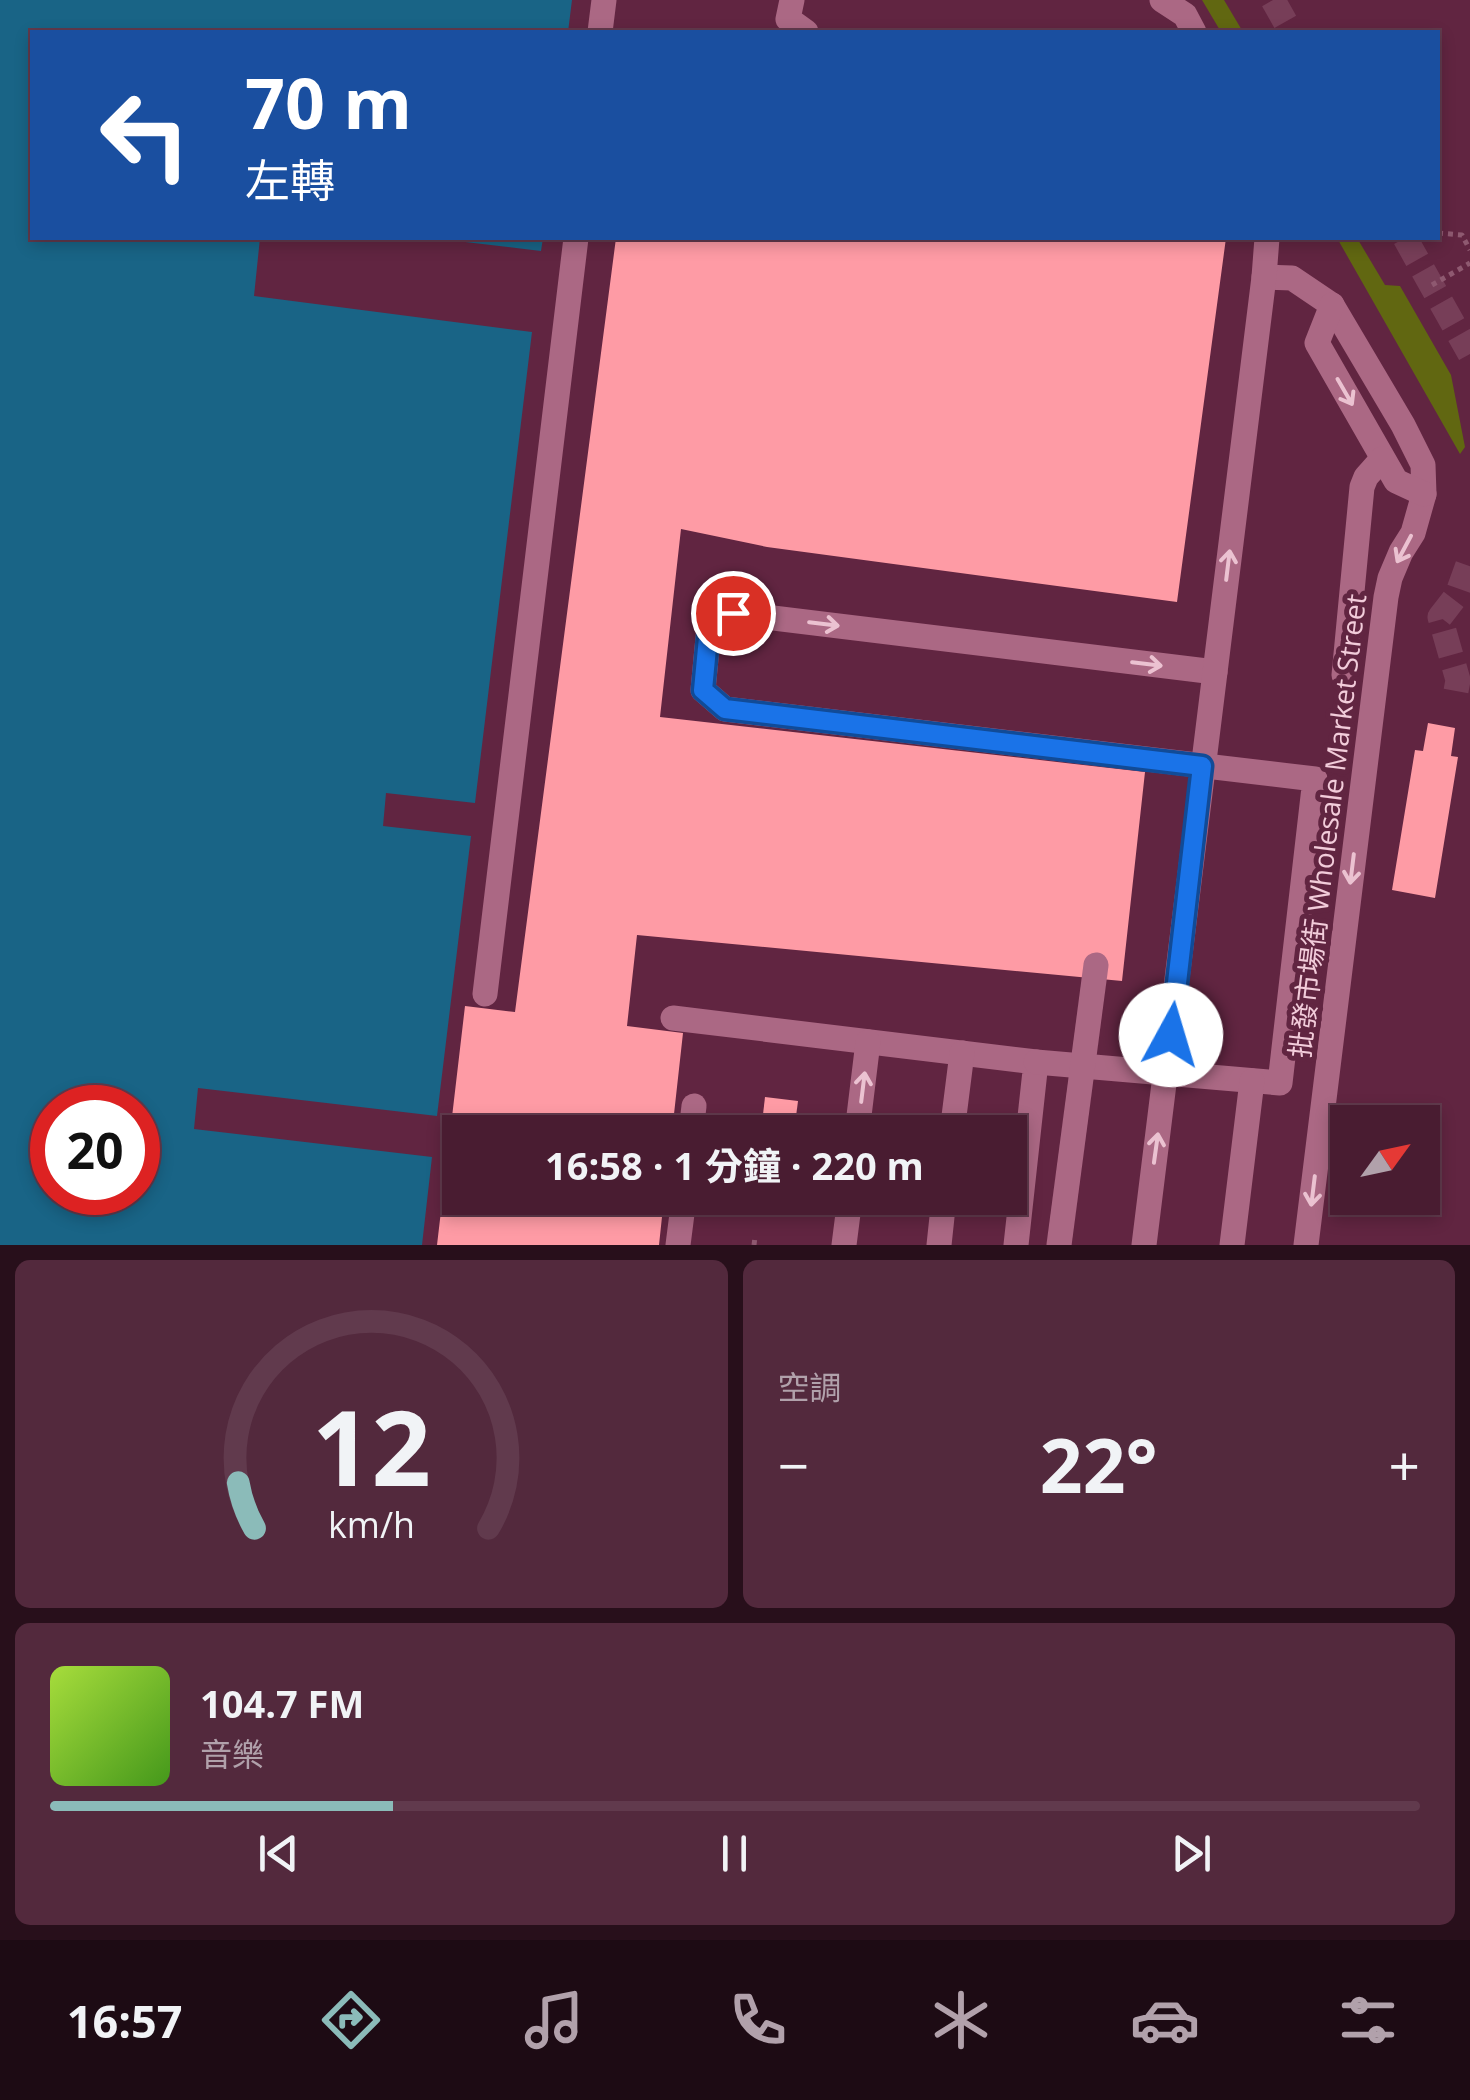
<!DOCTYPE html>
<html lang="zh-TW">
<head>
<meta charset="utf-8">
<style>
	body { margin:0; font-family:"Open Sans","Noto Sans TC",sans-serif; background:#53293d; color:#f1f3f6; height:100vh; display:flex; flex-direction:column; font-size:38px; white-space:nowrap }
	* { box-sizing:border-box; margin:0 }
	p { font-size:32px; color:#b1a1ab }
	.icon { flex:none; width:55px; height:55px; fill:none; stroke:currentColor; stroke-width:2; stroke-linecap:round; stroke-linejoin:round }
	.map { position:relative; height:1245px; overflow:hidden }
	.side { display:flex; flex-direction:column; gap:15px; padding:15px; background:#280f1b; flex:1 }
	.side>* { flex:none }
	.hud { position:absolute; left:30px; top:30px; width:1410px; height:210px; border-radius:0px; box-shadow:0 5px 15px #0003,0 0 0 2px #613a4d; background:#1a4fa0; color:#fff; overflow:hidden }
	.needle { width:65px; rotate:57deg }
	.buttons { position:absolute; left:1330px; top:1105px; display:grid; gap:20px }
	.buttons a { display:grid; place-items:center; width:110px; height:110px; border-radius:0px; background:#491c31; box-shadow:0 5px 15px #0003,0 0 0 2px #613a4d; font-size:50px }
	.speed { position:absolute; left:30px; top:1085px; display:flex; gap:20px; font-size:50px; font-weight:700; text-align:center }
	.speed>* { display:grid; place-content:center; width:130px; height:130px; border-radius:50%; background:#491c31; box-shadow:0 5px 15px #0003,0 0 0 2px #613a4d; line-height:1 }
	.speed .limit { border:15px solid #d22; background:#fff; color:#111 }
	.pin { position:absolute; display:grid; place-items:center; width:85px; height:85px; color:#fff; margin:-42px; border:5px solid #fff; border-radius:50%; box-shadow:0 2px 10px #0007 }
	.me { position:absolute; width:110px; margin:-55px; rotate:6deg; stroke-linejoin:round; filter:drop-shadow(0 0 8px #0008) }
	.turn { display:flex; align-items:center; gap:35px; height:210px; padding:0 50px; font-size:45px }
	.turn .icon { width:130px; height:130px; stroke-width:2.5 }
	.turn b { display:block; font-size:70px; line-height:85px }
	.big { font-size:75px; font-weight:700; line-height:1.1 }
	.side .tile { flex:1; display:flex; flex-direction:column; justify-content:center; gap:15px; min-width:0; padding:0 35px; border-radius:15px; background:#53293d }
	.side .dial { align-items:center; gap:0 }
	.dial svg { height:260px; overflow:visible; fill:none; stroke:#613a4d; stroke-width:7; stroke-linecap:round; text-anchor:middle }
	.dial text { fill:#f1f3f6; stroke:none }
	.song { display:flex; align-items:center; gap:30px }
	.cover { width:120px; height:120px; border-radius:15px; background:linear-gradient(135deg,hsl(80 70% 55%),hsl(100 70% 35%)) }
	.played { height:10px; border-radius:5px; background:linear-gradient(90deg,#8bbbb9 25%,#613a4d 25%) }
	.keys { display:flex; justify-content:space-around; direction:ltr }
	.heat { display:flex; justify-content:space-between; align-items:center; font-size:55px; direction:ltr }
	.side .tiles { flex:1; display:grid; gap:15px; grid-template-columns:1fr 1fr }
	.tile:last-child { grid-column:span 2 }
	.trip { position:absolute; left:442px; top:1115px; width:585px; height:100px; border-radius:0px; background:#491c31; box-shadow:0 5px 15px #0003,0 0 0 2px #613a4d; font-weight:700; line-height:100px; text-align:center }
	.menu { display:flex; height:160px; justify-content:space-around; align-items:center; background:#1d0b14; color:#b1a1ab }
	.menu .icon { width:70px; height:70px }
	.menu .on { color:#8bbbb9 }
	.menu b { font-size:45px; color:#f1f3f6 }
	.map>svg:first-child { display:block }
</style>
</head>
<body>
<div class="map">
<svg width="1470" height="1245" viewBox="0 0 1470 1245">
	<rect width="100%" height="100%" fill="#612541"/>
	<g fill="#616711">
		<polygon points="1202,0 1224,0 1243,32 1221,32"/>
		<polygon points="1337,238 1357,238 1385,285 1400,286 1451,375 1465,447 1460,454"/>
	</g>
	<g fill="#196486" fill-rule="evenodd">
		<path d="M0 0H572L568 32H32V238H260L254 296 532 332 475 803 386 793 383 826 471 836 437 1116 198 1088 194 1129 432 1157 422 1245H0ZM52 1108H138V1192H52Z"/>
		<polygon points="431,238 543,238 541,251"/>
	</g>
	<g fill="#fe9ba5">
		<polygon points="616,238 1226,238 1177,602 767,547 681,529 660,717 1145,772 1122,981 637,935 627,1026 683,1033 672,1132 460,1132 460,1198 664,1198 659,1245 437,1245 465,1006 515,1012"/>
		<polygon points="1428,723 1455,728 1451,756 1458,757 1435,898 1392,890 1415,750 1423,751"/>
		<polygon points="765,1097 798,1101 794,1132 761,1132"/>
	</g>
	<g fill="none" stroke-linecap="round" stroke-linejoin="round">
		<g stroke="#773e58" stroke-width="25" stroke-dasharray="25 12" stroke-linecap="butt">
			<polyline points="1273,0 1291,32"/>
			<polyline points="1405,238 1470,354"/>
			<polyline points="1456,691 1458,680 1440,617 1457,595 1470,559"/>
		</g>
		<g stroke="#8e5970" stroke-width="5" stroke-dasharray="5 5" stroke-linecap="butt">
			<polyline points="1438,233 1462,235 1470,250"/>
			<polyline points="1432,285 1470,263"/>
			<polyline points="754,1245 755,1237"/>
		</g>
		<g stroke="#ab6884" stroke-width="25">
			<polyline points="792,0 788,19 806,32"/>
			<polyline points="1162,0 1185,15 1194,32"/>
			<polyline points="600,32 604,0"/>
			<polyline points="1264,277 1292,278 1332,305 1403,425 1423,465 1424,494 1413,533 1401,552 1390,578 1386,597 1306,1245"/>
			<polyline points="1332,305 1317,343 1396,481 1424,494"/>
			<polyline points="1344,675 1362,487 1366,477 1382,459"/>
			<polyline points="485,994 576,238"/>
			<polyline points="673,1018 1036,1062 1016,1245"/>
			<polyline points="1036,1062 1280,1083 1315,779 725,709 703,690 709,627 733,613 1215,672"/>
			<polyline points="691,1132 694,1106"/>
			<polyline points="857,1132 868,1042"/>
			<polyline points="952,1132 962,1053"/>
			<polyline points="678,1245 684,1198"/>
			<polyline points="844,1245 850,1198"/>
			<polyline points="939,1245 944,1198"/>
			<polyline points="1059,1245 1096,965"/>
			<polyline points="1144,1245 1264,277 1267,238"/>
			<polyline points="1232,1245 1252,1081"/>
		</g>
	</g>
	<defs><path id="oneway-shaft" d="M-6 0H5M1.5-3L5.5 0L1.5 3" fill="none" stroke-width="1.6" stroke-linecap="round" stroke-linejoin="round" transform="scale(2.5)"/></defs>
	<g stroke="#ebc2d1">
		<use href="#oneway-shaft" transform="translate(1345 392) rotate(60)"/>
		<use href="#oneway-shaft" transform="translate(1404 549) rotate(118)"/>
		<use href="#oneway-shaft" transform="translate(1228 565) rotate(-83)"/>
		<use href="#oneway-shaft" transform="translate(824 624) rotate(7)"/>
		<use href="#oneway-shaft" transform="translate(1147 664) rotate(7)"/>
		<use href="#oneway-shaft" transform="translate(1352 869) rotate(97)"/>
		<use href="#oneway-shaft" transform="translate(863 1087) rotate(-83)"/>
		<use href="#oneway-shaft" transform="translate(1156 1148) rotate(-82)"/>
		<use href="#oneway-shaft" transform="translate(1313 1191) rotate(97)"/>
	</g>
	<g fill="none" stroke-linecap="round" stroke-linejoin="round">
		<g stroke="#114b97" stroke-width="25">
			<polyline id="route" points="733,613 709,627 703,690 725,709 1202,766 1171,1035"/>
		</g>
		<use href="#route" stroke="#1a73e8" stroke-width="18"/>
	</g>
	<g text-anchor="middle" stroke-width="10" stroke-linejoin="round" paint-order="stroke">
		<g font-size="28" fill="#f2ccda" stroke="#612541">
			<text transform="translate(1328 826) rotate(-83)" y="10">批發市場街 Wholesale Market Street</text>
		</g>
	</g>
</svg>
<div class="buttons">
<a><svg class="needle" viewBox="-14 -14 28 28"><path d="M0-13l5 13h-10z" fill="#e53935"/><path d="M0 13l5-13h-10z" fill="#b1a1ab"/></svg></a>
</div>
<div class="speed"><div class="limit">20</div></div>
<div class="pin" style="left:733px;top:613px;background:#d93025"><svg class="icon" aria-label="arrive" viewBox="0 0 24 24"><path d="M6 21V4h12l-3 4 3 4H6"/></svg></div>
<svg class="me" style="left:1171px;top:1035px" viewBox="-20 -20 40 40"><circle r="19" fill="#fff"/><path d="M0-13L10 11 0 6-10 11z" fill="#1a73e8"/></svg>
<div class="trip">16:58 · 1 分鐘 · 220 m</div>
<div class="hud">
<div class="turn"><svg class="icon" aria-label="left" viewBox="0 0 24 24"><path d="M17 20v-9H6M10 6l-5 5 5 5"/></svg><div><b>70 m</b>左轉</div></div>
</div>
</div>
<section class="side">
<div class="tiles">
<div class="tile dial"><svg viewBox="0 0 100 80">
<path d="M14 69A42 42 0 1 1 86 69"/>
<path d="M14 69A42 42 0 0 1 9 55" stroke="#8bbbb9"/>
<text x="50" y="56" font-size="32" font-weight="700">12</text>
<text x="50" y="72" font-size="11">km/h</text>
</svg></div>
<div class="tile"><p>空調</p>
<div class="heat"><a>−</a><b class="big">22°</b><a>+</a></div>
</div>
<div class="tile">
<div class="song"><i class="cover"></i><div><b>104.7 FM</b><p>音樂</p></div></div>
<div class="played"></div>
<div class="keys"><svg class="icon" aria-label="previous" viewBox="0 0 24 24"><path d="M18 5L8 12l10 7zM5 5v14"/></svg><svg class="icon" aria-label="pause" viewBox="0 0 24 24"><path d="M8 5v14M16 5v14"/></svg><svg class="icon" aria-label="next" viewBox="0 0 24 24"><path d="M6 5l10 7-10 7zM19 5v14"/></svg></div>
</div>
</div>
</section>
<nav class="menu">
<b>16:57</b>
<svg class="icon on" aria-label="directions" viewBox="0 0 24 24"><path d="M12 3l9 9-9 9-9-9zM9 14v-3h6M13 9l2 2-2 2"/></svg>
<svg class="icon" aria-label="music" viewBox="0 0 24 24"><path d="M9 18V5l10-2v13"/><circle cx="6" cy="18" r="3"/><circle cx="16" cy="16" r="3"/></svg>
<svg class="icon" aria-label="phone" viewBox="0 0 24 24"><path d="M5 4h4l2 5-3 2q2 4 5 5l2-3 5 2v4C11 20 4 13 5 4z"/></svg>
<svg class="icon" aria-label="climate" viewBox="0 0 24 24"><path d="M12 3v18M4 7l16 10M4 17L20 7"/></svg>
<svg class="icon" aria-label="car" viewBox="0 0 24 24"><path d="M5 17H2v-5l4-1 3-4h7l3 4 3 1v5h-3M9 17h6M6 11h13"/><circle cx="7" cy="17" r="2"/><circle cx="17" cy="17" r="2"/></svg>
<svg class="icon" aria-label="filters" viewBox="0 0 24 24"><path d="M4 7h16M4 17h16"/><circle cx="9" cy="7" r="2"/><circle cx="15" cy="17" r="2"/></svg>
</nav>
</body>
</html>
